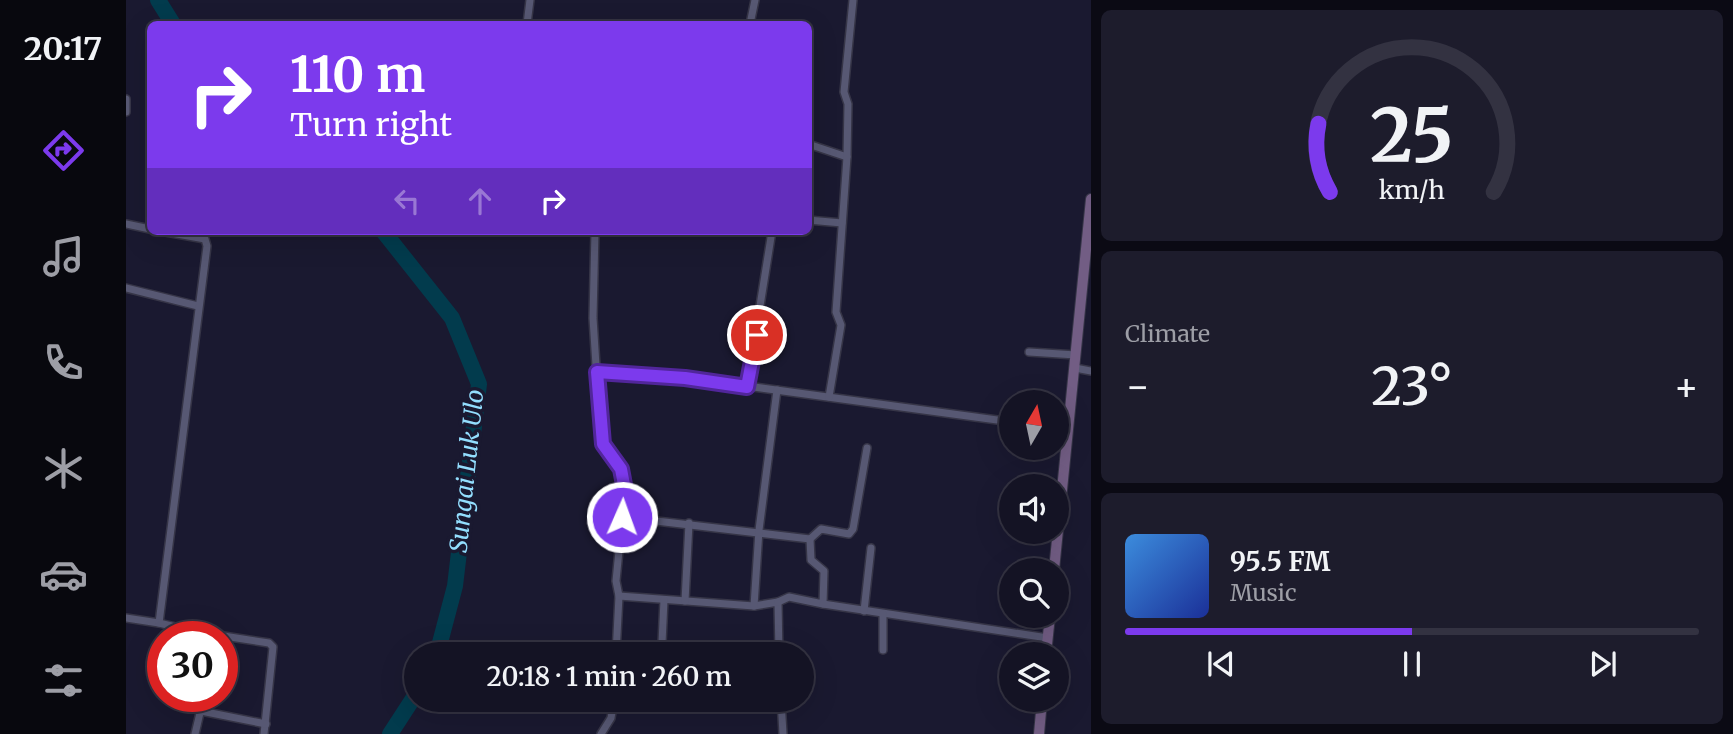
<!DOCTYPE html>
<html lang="en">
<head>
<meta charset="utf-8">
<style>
	body { margin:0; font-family:Merriweather,serif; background:#1d1c2c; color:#f1f3f6; height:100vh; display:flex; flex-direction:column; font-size:26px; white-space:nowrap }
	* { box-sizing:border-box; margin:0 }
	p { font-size:23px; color:#9d9ea6 }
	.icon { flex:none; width:38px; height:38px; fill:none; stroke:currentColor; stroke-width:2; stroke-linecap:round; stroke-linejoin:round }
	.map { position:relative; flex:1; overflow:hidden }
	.drawer { display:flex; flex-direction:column; gap:10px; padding:10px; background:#0b0a14; width:642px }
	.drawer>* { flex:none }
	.guide { position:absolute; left:21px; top:21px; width:665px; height:214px; border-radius:10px; box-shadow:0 7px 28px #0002,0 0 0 2px #333241; background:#7c3aed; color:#fff; overflow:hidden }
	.needle { width:46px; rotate:9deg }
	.buttons { position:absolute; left:873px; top:390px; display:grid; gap:14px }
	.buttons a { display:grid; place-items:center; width:70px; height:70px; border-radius:50%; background:#141324; box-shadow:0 7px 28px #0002,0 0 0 2px #333241; font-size:35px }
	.speed { position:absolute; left:21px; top:621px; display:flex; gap:14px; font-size:35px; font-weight:700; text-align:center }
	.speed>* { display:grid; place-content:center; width:91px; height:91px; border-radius:50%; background:#141324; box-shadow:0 7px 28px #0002,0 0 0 2px #333241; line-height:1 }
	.speed .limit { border:10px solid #d22; background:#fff; color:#111 }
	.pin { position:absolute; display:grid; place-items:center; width:60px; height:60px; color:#fff; margin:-30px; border:4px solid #fff; border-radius:50%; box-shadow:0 2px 7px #0007 }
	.me { position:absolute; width:77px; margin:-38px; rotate:2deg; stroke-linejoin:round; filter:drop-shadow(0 0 5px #0008) }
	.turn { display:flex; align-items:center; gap:24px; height:147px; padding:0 28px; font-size:32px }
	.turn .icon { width:91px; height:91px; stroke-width:2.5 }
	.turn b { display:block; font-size:49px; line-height:60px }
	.lanes { display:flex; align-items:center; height:66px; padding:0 28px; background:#0003; justify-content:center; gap:35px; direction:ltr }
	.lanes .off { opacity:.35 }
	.big { font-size:52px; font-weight:600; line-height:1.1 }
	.drawer .widget { flex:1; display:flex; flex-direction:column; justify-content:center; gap:10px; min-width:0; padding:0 24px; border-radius:10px; background:#1d1c2c }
	.drawer .dial { align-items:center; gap:0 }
	.dial svg { height:182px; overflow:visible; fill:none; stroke:#333241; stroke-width:7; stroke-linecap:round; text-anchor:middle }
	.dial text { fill:#f1f3f6; stroke:none }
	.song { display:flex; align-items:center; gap:21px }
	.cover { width:84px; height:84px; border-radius:10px; background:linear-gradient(135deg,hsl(210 70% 55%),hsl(230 70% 35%)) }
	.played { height:7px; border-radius:4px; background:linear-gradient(90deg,#7c3aed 50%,#333241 50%) }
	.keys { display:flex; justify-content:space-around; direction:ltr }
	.heat { display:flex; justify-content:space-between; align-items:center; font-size:38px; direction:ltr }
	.trip { position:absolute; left:278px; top:642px; width:410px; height:70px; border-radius:35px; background:#141324; box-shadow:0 7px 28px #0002,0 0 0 2px #333241; font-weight:600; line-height:70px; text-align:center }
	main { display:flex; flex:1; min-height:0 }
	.tabs { display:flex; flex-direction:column; width:126px; justify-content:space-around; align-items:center; background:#08080e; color:#9d9ea6 }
	.tabs .icon { width:49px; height:49px }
	.tabs .active { color:#7c3aed }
	.tabs b { font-size:32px; color:#f1f3f6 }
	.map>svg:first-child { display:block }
</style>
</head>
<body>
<main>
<nav class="tabs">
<b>20:17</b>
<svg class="icon active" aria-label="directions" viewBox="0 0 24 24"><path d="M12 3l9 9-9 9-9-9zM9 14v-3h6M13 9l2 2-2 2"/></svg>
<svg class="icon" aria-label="music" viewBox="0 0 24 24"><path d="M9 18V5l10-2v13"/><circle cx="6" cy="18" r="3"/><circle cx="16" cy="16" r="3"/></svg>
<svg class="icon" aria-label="phone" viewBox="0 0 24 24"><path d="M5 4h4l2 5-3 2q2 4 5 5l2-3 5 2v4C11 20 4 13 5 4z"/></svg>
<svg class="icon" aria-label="climate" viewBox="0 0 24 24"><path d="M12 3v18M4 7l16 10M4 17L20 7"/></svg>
<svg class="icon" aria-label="car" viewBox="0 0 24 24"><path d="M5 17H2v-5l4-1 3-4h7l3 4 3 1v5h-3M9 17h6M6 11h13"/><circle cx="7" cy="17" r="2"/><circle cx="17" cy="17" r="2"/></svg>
<svg class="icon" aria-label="filters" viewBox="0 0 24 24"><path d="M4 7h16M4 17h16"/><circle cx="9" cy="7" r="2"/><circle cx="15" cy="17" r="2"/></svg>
</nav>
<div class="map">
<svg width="965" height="734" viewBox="0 0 965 734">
	<rect width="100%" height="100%" fill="#1a1930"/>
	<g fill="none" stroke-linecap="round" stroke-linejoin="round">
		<g stroke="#023b4d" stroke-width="16">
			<polyline points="32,0 47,24"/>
			<polyline points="257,231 326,318 353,384 329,586 311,654"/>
			<polyline points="264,734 290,694"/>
		</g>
		<g stroke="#363547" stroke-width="10">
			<g id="street">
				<polyline points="401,24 404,0"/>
				<polyline points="624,24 629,0"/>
				<polyline points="0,99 0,112"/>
				<polyline points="682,144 721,157"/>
				<polyline points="682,220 716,223"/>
				<polyline points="0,224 24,229"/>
				<polyline points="469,231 467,318 474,429 477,444 495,469 499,490 490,581 493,596 490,654"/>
				<polyline points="0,288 72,306"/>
				<polyline points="903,352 950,355"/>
				<polyline points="949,368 965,371"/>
				<polyline points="471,372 576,380 886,422"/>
				<polyline points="621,387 646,231"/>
				<polyline points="703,397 715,325 710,312 721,157 722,104 718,92 727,0"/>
				<polyline points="496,517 684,539 695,529 723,534 727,529 741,448"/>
				<polyline points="493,596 628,606 652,602 653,654"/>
				<polyline points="559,601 563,523"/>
				<polyline points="652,602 663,597 697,604 698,571 685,560 684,539"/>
				<polyline points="697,604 922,638"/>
				<polyline points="628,606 633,530 651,390"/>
				<polyline points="738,611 745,548"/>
				<polyline points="0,618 33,623 81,246 79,239 34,231"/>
				<polyline points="33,623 91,637"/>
				<polyline points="91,635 143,643 147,647 138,734"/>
				<polyline points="536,643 538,600"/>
				<polyline points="757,650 757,614"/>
				<polyline points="655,700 657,734"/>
				<polyline points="75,711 140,724"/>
				<polyline points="69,734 78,696"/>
				<polyline points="475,734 485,718 488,700"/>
			</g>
		</g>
		<g stroke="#363547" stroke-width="12">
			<g id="secondary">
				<polyline points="928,570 965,199"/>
				<polyline points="920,654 924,616"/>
				<polyline points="913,734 916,700"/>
			</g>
		</g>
		<use href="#street" stroke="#575873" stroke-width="7"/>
		<use href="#secondary" stroke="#725d84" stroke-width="10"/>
	</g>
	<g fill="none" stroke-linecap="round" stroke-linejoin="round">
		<g stroke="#51269a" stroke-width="18">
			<polyline id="route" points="496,517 499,490 495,469 477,444 471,372 559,378 621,387 631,335"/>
		</g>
		<use href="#route" stroke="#7c3aed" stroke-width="12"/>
	</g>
	<g text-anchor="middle" stroke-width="7" stroke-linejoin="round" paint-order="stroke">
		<g font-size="24" font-style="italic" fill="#93defe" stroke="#1a1930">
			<text transform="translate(341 471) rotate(-84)" y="8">Sungai Luk Ulo</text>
		</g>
	</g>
</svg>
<div class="buttons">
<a><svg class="needle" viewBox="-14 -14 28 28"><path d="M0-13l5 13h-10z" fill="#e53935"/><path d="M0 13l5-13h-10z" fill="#9d9ea6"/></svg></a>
<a><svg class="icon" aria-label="sound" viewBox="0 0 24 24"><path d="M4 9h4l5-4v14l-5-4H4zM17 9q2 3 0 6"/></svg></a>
<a><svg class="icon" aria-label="search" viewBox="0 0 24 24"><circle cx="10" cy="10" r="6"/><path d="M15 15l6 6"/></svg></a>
<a><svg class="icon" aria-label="layers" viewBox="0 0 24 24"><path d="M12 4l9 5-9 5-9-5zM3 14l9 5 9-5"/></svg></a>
</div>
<div class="speed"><div class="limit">30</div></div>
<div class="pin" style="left:631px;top:335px;background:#d93025"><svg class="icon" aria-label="arrive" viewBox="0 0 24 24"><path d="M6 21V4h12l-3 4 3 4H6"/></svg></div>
<svg class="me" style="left:496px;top:517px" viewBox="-20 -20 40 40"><circle r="17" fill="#7c3aed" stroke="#fff" stroke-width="3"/><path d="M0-11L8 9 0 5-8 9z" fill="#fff"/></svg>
<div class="trip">20:18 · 1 min · 260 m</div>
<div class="guide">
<div class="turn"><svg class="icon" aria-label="right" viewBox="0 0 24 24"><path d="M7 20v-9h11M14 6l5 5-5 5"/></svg><div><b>110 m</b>Turn right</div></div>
<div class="lanes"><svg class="icon off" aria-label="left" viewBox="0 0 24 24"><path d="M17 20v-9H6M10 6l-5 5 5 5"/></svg><svg class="icon off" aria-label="ahead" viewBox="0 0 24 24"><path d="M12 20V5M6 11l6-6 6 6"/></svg><svg class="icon" aria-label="right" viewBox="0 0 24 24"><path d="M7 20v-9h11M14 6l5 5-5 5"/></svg></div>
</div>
</div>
<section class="drawer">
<div class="widget dial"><svg viewBox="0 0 100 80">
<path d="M14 69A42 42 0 1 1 86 69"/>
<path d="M14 69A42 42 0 0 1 9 39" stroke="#7c3aed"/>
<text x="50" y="56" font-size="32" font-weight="700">25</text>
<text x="50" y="72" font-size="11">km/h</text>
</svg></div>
<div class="widget"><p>Climate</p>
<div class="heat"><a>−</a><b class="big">23°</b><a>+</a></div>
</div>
<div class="widget">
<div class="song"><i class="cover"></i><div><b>95.5 FM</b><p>Music</p></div></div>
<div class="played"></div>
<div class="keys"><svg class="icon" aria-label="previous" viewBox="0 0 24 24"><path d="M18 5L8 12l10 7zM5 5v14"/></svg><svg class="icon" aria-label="pause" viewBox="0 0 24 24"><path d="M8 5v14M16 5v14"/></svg><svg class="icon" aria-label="next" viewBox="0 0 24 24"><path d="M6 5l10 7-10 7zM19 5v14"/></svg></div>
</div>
</section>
</main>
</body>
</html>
